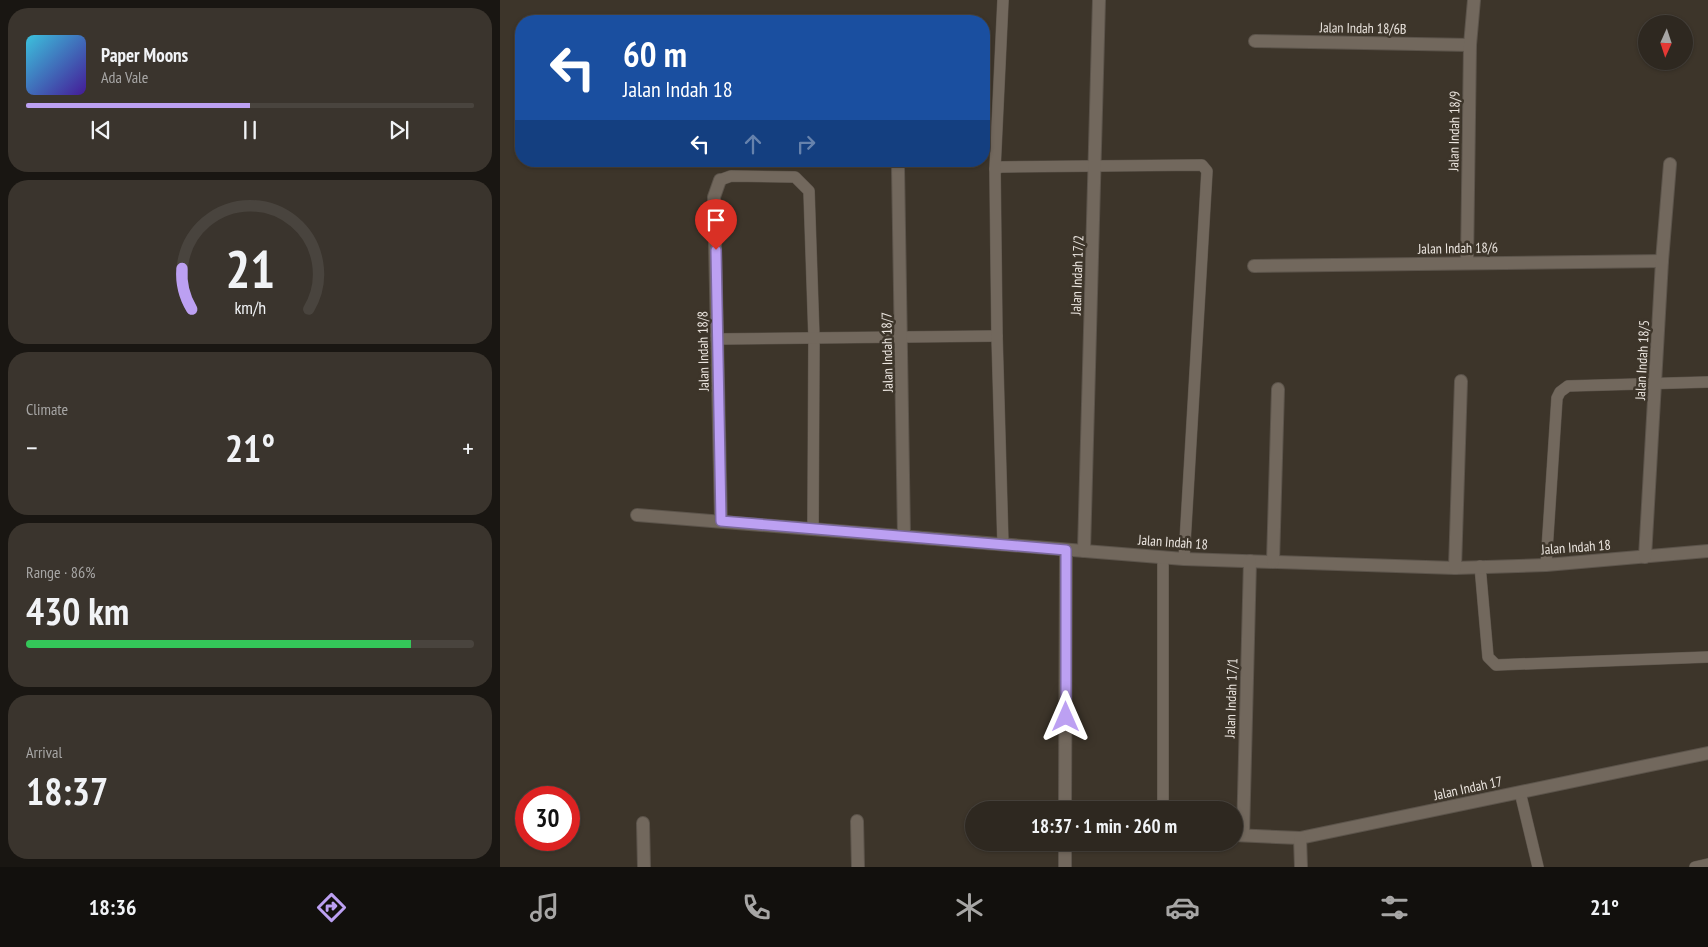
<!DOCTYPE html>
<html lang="en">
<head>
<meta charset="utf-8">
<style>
	body { margin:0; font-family:"PT Sans Narrow",sans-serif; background:#3a342d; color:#f1f3f6; height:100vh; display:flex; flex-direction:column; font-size:19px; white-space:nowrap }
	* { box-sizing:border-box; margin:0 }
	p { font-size:16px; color:#a7a6a5 }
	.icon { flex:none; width:28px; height:28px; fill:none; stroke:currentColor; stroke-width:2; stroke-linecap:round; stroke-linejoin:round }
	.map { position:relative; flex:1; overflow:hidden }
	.side { display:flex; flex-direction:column; gap:8px; padding:8px; background:#191612; width:500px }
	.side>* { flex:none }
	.banner { position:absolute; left:15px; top:15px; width:475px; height:152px; border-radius:20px; box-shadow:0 1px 4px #0004,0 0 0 1px #49443e; background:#1a4fa0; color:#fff; overflow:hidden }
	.needle { width:32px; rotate:183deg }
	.buttons { position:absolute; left:1138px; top:15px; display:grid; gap:10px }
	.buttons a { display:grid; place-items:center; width:55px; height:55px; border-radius:50%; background:#2e2820; box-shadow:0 1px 4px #0004,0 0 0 1px #49443e; font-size:25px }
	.speed { position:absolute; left:15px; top:786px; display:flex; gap:10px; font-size:25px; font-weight:700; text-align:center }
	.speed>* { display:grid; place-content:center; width:65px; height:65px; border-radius:50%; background:#2e2820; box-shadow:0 1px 4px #0004,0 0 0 1px #49443e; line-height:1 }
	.speed .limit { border:8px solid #d22; background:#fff; color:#111 }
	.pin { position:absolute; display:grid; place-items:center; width:42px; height:42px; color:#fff; margin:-51px -21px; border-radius:50% 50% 50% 0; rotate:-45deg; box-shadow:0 0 5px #0007 }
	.pin .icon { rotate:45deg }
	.me { position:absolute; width:55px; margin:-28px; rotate:0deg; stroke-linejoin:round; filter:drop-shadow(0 0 4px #0008) }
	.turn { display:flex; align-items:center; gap:18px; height:105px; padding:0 25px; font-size:22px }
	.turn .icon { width:65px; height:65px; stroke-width:2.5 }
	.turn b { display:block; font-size:35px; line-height:42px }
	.lanes { display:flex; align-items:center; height:48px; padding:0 25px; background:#0003; justify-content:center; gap:25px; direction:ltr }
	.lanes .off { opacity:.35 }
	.big { font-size:38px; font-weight:700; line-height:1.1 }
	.side .tile { flex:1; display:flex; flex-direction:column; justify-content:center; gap:8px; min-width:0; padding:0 18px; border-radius:20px; background:#3a342d }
	.side .dial { align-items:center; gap:0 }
	.dial svg { height:130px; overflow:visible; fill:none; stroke:#49443e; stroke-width:7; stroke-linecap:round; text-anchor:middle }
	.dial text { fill:#f1f3f6; stroke:none }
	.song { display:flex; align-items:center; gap:15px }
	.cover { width:60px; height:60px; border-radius:8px; background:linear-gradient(135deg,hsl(190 70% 55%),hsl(260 70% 35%)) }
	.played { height:5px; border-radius:2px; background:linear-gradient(90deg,#bca0f2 50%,#49443e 50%) }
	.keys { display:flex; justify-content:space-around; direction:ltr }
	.heat { display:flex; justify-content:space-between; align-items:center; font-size:28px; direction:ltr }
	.charge { height:8px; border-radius:4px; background:linear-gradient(90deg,#34c759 86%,#49443e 0) }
	.trip { position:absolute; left:465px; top:801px; width:278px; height:50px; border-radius:25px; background:#2e2820; box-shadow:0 1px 4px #0004,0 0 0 1px #49443e; font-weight:700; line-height:50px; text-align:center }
	.menu { display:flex; height:80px; justify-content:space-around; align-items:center; background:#12100d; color:#a7a6a5 }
	.menu .icon { width:35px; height:35px }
	.menu .current { color:#bca0f2 }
	.menu b { font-size:22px; color:#f1f3f6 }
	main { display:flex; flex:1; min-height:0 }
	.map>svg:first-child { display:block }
</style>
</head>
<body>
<main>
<section class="side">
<div class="tile">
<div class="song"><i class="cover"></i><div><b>Paper Moons</b><p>Ada Vale</p></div></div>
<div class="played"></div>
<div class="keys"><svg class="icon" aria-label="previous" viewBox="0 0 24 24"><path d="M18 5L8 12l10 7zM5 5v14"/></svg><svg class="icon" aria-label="pause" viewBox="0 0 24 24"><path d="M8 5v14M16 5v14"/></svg><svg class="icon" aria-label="next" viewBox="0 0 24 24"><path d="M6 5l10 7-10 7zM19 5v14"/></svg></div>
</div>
<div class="tile dial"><svg viewBox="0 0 100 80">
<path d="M14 69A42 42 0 1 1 86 69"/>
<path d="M14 69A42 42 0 0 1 8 44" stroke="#bca0f2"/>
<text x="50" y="56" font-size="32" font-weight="700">21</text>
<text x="50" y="72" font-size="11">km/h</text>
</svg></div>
<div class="tile"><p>Climate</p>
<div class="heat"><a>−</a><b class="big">21°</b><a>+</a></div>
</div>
<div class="tile"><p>Range · 86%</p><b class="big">430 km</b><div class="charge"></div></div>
<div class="tile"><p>Arrival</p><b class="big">18:37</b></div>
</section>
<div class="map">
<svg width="1208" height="867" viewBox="0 0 1208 867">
	<rect width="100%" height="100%" fill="#3d352a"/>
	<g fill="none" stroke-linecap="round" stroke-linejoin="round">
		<g stroke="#5c544b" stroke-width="12">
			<g id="lane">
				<polyline points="495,169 501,167 702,165 707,171 684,559"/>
				<polyline points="220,180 231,176 295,177 309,191 314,338 313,529"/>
				<polyline points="218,339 497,336"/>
				<polyline points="503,545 497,336 495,169 503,0"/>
				<polyline points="663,557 663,810"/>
				<polyline points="1046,565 1057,398 1060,392 1068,386 1208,382"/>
				<polyline points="980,566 988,657 996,665 1208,657"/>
				<polyline points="1020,792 1038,867"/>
				<polyline points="1195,867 1208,864"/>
			</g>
		</g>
		<g stroke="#5c544b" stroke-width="14">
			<g id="street">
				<polyline points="755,41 970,45"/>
				<polyline points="398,167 404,536"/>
				<polyline points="220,180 214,197 221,521"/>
				<polyline points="967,263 970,45 974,0"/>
				<polyline points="754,266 1162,261"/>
				<polyline points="137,515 684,559 955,568 1046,565 1208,551"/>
				<polyline points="584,551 599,0"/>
				<polyline points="1145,557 1162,261 1170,164"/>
				<polyline points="773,562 778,389"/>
				<polyline points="955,568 961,381"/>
				<polyline points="565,810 566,550"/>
				<polyline points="357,821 358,867"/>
				<polyline points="143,823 144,867"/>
				<polyline points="734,835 800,838 1208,753"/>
				<polyline points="743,835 750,561"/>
				<polyline points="800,838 801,867"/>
				<polyline points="565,867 565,842"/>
			</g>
		</g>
		<use href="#lane" stroke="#72685d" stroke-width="11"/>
		<use href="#street" stroke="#72685d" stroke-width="12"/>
	</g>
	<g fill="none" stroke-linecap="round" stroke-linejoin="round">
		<g stroke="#7a689d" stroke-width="12">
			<polyline id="route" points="216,250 221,521 566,550 566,717"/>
		</g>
		<use href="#route" stroke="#bca0f2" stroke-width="9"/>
	</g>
	<g text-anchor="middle" stroke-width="5" stroke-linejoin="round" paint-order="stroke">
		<g font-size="14" fill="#ebe5df" stroke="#3d352a">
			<text transform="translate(863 28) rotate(1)" y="5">Jalan Indah 18/6B</text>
			<text transform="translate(954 131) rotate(-89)" y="5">Jalan Indah 18/9</text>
			<text transform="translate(958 248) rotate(-1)" y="5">Jalan Indah 18/6</text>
			<text transform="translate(577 275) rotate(-88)" y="5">Jalan Indah 17/2</text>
			<text transform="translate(203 351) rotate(-91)" y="5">Jalan Indah 18/8</text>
			<text transform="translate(387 352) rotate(-91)" y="5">Jalan Indah 18/7</text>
			<text transform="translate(1142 360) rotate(-87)" y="5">Jalan Indah 18/5</text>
			<text transform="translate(673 542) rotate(4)" y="5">Jalan Indah 18</text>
			<text transform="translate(1076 547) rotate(-4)" y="5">Jalan Indah 18</text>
			<text transform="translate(731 698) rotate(-88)" y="5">Jalan Indah 17/1</text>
			<text transform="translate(968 788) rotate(-12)" y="5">Jalan Indah 17</text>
		</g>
	</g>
</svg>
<div class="buttons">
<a><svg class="needle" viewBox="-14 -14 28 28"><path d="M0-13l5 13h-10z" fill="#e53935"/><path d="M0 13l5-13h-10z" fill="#a7a6a5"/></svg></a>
</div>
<div class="speed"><div class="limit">30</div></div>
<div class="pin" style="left:216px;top:250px;background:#d93025"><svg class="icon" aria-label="arrive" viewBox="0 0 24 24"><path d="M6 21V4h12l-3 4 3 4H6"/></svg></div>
<svg class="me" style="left:566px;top:717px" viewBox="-20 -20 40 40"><path d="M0-17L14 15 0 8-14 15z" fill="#bca0f2" stroke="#fff" stroke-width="4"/></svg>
<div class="trip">18:37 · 1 min · 260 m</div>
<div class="banner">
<div class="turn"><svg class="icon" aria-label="left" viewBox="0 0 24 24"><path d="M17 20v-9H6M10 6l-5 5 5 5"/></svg><div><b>60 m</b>Jalan Indah 18</div></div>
<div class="lanes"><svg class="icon" aria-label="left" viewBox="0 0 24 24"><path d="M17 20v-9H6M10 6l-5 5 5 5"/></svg><svg class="icon off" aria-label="ahead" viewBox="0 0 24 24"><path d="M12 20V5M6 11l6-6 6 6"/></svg><svg class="icon off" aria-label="right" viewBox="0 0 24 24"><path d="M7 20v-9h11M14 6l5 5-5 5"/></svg></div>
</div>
</div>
</main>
<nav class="menu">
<b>18:36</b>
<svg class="icon current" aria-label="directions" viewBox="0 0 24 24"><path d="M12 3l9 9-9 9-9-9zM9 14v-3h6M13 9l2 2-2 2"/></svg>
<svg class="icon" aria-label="music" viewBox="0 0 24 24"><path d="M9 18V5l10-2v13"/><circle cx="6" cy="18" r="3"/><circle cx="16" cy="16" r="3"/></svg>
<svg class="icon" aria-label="phone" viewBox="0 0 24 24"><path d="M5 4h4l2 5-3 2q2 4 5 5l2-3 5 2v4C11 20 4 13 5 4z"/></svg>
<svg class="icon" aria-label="climate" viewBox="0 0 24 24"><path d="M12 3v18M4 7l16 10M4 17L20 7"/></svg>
<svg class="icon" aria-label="car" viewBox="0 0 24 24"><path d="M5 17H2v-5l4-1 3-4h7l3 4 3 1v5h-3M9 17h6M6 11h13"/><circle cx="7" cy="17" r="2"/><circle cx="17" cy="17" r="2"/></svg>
<svg class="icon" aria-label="filters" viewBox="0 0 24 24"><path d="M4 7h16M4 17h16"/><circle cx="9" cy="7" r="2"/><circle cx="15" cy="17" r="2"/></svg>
<b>21°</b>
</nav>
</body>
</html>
